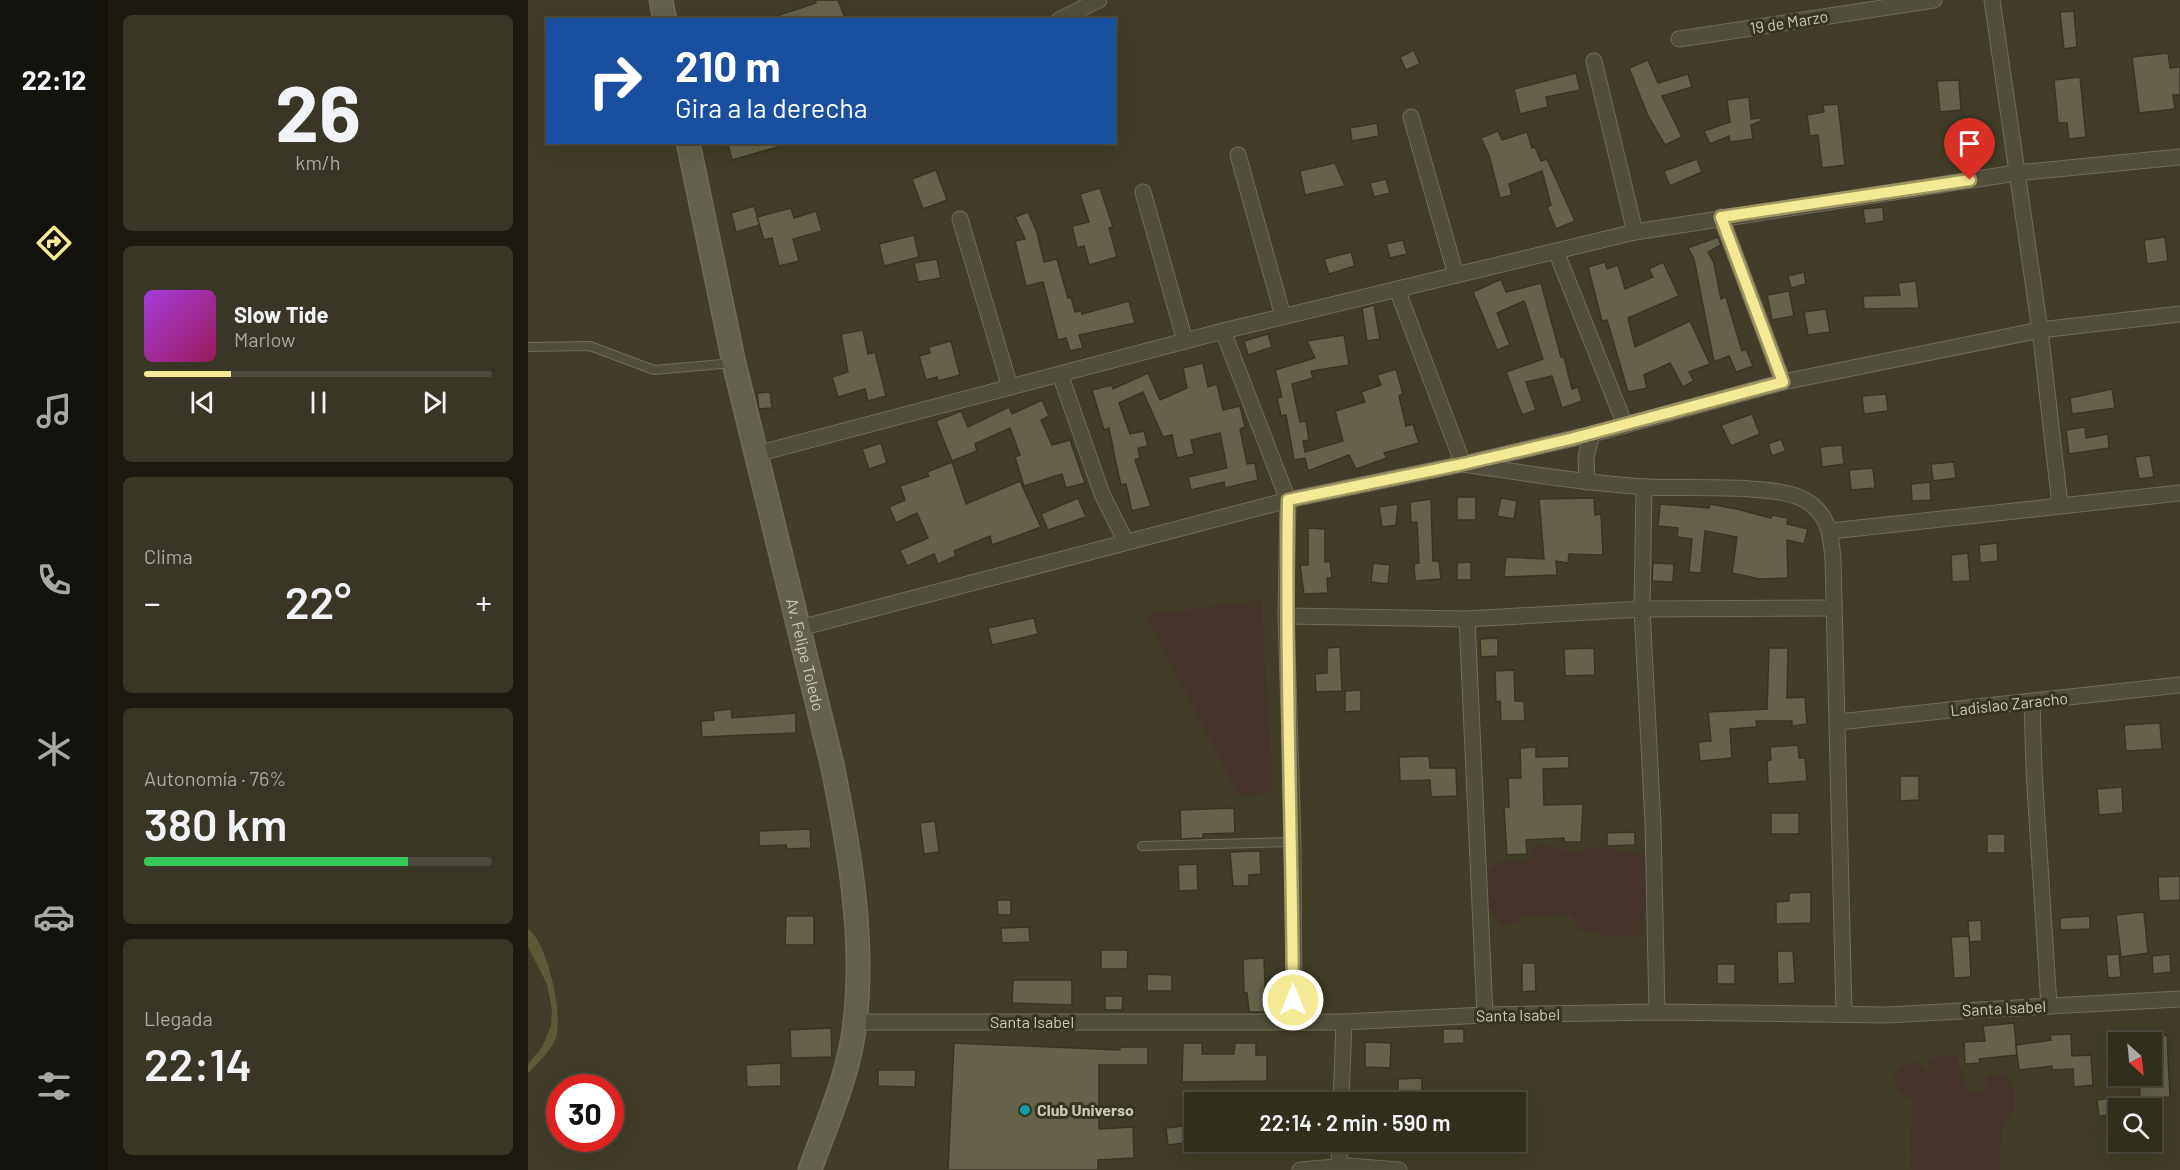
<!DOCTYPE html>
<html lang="es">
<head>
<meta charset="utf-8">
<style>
	body { margin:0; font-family:Barlow,sans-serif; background:#393627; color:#f1f3f6; height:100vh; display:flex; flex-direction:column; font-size:22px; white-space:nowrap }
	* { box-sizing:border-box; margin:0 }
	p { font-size:20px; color:#a8a8a4 }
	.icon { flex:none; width:33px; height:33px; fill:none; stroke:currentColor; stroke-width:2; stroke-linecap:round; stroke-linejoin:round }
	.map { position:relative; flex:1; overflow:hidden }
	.sheet { display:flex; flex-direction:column; gap:15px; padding:15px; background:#1b1910; width:420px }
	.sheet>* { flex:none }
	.hud { position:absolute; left:18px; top:18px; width:570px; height:126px; border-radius:0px; box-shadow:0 6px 24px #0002,0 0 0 2px #4c4a3c; background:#1a4fa0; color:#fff; overflow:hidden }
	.needle { width:39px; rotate:153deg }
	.tools { position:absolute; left:1580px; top:1032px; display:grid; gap:12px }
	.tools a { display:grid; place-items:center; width:54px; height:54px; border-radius:0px; background:#312e1e; box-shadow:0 6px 24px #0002,0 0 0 2px #4c4a3c; font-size:30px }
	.speed { position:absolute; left:18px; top:1074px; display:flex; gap:12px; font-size:30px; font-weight:700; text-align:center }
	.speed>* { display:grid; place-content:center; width:78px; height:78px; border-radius:50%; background:#312e1e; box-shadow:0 6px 24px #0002,0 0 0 2px #4c4a3c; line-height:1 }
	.speed .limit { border:9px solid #d22; background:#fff; color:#111 }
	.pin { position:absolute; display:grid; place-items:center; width:51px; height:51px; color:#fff; margin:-62px -26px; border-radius:50% 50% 50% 0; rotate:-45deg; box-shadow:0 0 6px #0007 }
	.pin .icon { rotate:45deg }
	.me { position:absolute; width:66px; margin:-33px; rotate:0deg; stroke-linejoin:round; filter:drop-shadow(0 0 4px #0008) }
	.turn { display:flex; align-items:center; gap:21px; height:126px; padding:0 30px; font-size:27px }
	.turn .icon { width:78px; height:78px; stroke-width:2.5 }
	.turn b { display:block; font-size:42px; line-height:51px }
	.big { font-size:45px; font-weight:600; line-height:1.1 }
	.sheet .card { flex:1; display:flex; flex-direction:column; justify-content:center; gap:9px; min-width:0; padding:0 21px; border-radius:9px; background:#393627 }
	.sheet .dial { align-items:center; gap:0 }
	.dial b { font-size:78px; line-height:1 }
	.song { display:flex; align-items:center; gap:18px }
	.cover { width:72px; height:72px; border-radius:9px; background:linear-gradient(135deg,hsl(280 70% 55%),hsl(330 70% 35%)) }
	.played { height:6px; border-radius:3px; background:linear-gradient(90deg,#f4e995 25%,#4c4a3c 25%) }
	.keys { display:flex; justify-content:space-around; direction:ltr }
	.heat { display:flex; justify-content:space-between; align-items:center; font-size:33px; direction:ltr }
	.charge { height:9px; border-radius:4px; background:linear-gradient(90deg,#34c759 76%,#4c4a3c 0) }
	.trip { position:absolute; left:656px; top:1092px; width:342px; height:60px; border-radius:0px; background:#312e1e; box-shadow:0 6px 24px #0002,0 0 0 2px #4c4a3c; font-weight:600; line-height:60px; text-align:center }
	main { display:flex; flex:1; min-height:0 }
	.dock { display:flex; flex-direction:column; width:108px; justify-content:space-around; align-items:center; background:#14120c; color:#a8a8a4 }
	.dock .icon { width:42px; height:42px }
	.dock .on { color:#f4e995 }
	.dock b { font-size:27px; color:#f1f3f6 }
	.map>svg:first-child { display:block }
</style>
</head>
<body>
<main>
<nav class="dock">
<b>22:12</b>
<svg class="icon on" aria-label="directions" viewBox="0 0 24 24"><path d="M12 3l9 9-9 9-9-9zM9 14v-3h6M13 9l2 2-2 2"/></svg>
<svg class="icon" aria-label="music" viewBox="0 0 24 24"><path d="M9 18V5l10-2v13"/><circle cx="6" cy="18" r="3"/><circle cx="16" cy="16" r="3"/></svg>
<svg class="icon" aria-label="phone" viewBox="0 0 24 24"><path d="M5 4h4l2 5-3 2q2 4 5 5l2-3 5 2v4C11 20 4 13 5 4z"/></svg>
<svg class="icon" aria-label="climate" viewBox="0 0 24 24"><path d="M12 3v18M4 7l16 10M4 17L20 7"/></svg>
<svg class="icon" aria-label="car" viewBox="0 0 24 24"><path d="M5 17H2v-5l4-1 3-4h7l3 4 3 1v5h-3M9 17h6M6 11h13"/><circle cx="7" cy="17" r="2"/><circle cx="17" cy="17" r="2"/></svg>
<svg class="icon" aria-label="filters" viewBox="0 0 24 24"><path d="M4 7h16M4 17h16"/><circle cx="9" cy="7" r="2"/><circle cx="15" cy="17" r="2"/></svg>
</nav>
<section class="sheet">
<div class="card dial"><b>26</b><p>km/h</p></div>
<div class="card">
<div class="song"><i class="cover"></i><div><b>Slow Tide</b><p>Marlow</p></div></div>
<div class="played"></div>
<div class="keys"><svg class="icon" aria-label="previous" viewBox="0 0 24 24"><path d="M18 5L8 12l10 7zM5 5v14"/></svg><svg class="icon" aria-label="pause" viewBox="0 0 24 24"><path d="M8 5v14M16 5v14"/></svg><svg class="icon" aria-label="next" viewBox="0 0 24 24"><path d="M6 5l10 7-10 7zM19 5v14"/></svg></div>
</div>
<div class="card"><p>Clima</p>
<div class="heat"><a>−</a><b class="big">22°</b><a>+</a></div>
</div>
<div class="card"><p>Autonomía · 76%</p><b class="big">380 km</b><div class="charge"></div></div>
<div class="card"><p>Llegada</p><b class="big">22:14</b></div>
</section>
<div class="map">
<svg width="1652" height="1170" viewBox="0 0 1652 1170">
	<rect width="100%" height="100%" fill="#413d28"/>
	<g fill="#44342c">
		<polygon points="733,600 745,791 711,796 618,615"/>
		<polygon points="1012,845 1043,851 1073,847 1121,856 1115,935 1070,935 1052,930 1042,914 1005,915 973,927 957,898 959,871 968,863 1000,860 1003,851"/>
		<path d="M1412 1055H1429L1439 1092 1454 1093 1461 1075 1477 1074 1486 1088V1108L1474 1127 1471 1170H1383C1384 1145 1381 1125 1386 1101L1370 1091 1365 1078 1375 1065 1390 1062 1399 1072 1401 1060Z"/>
	</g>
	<path fill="#5f5936" d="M0 929C19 941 37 1018 27 1040 22 1051 9 1064 0 1073V1064L14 1047 23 1026 24 1010 19 984 0 947Z"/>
	<g fill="#656249" stroke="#393523" stroke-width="1.5">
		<polygon points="287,0 310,0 318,20 245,20 245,17 288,3"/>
		<polygon points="1546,11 1549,47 1536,49 1532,12"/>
		<polygon points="886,50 892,64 878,70 872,57"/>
		<polygon points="1640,53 1642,68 1652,67 1652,95 1645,95 1647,109 1611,113 1604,57"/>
		<polygon points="1120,60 1130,83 1160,74 1164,87 1134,96 1154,137 1137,145 1120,116 1101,68"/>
		<polygon points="1048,73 1052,90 1018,97 1020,107 992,114 986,89"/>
		<polygon points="1552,77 1558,137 1541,139 1539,123 1530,123 1526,80"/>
		<polygon points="1431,80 1433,110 1412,112 1409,81"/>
		<polygon points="1221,97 1223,119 1233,118 1233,121 1223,125 1225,139 1202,142 1201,136 1182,144 1176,131 1202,122 1199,100"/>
		<polygon points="1310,104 1317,165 1294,168 1290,135 1282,136 1279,115 1296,112 1295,105"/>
		<polygon points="849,123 851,136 824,141 822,128"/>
		<polygon points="970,131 974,140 999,132 1004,148 1007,147 1013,161 1019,159 1047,221 1028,229 1019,207 1023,205 1014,171 981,184 984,195 972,198 961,155 953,138"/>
		<polygon points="199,142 252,142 253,146 204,160"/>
		<polygon points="1169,159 1174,172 1142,186 1136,171"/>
		<polygon points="807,163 817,186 777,195 772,171"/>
		<polygon points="408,170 419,200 395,209 384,179"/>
		<polygon points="858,179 862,193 846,197 842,183"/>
		<polygon points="572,188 585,227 581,228 589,257 561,265 556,246 549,248 544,226 561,222 552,194"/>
		<polygon points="226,206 232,225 208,232 203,213"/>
		<polygon points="1355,207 1356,221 1337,224 1335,209"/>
		<polygon points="263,208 266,218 288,211 294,231 265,239 271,261 251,266 244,238 236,240 229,217"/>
		<polygon points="500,212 509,232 516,262 529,259 540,298 543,297 547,312 553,311 554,314 601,301 607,323 551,335 555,348 542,351 538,338 530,340 515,282 498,286 487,241 497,239 487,217"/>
		<polygon points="386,235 391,257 356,266 351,244"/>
		<polygon points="1190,237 1193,245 1180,252 1186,263 1193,299 1198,297 1214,351 1218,349 1225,366 1208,372 1201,356 1186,362 1166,259 1160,248"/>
		<polygon points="1637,237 1640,261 1619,264 1616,240"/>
		<polygon points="875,240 879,254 862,258 858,244"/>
		<polygon points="823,252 827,266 801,274 796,259"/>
		<polygon points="409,259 413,278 390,282 386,263"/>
		<polygon points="1077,262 1079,269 1090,265 1097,289 1125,277 1121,269 1135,262 1151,296 1100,318 1107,347 1162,321 1182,364 1161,372 1166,381 1155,387 1142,363 1116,375 1119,388 1100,392 1079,320 1074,321 1060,267"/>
		<polygon points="1276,272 1278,284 1263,288 1260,276"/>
		<polygon points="973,279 978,292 1013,283 1033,357 1036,357 1044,389 1050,387 1054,401 1034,408 1024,376 998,382 1008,410 994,415 978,372 1015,359 998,306 996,301 969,313 982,345 969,350 945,292"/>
		<polygon points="1388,281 1391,308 1336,309 1335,296 1372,295 1370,283"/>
		<polygon points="1261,291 1266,316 1244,320 1239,295"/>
		<polygon points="846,305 852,339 839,341 834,308"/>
		<polygon points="1298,309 1302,332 1280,335 1276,312"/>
		<polygon points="335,330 340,354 347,352 358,396 340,401 337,389 310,397 304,377 320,372 313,334"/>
		<polygon points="740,334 744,347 720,355 716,341"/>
		<polygon points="816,335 821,365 783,371 785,378 764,384 772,422 778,421 781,440 775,441 777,452 815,441 807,411 837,402 833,392 853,385 849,375 868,369 875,394 871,396 878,426 885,424 891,443 856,453 859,458 828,469 821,455 780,471 777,458 766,460 758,415 753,416 749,398 754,397 747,370 787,358 779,341"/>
		<polygon points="423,341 432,375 410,381 409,377 398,380 391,356 402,353 401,347"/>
		<polygon points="675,363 680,387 689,384 695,410 712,406 717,427 712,429 719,464 727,463 730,480 697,488 696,482 663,490 660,477 699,468 692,433 663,440 666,454 649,458 644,435 635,437 615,392 591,403 602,434 616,431 620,446 610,448 612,458 607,460 623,506 604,511 598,484 593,485 589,468 581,428 576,430 564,390 584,385 585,389 620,373 632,400 659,388 655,368"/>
		<polygon points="1584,389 1587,408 1544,414 1542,398"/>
		<polygon points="242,392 244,408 231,409 229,393"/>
		<polygon points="1358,394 1360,411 1336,414 1334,396"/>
		<polygon points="514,400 521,416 513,420 524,445 542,440 557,483 538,488 534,474 496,486 487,457 492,455 482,428 447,444 449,451 424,461 408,421 433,411 440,427 481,407 484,414"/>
		<polygon points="1224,414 1232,434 1203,446 1193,425"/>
		<polygon points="1557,427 1558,438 1580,434 1581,448 1541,454 1538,430"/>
		<polygon points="1253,439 1258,451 1244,456 1240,444"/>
		<polygon points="353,443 359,463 341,469 334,449"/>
		<polygon points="1314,445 1316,464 1294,467 1292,447"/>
		<polygon points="1622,455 1626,477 1611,479 1607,457"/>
		<polygon points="424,462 438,504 492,481 513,527 464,545 462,536 426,551 428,556 410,564 406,554 379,566 372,550 400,538 389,513 368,523 361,507 377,500 372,486 401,476 399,472"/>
		<polygon points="1426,462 1428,478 1405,481 1403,464"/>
		<polygon points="1345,468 1347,488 1323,490 1321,470"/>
		<polygon points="1402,482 1403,500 1384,501 1383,484"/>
		<rect x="929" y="497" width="19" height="23"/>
		<polygon points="550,498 558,517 520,530 513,514"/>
		<polygon points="973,498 989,501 986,519 969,516"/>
		<polygon points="1066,498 1067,515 1073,514 1075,555 1041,554 1040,563 1028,561 1029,575 976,577 978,557 1016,559 1011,499"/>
		<polygon points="903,499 905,561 911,561 913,579 887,581 886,564 891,563 889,522 883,523 882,502"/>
		<polygon points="870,504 868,525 854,527 851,507"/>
		<polygon points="1132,504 1181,508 1182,504 1209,509 1243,518 1244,515 1260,518 1259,524 1280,529 1276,544 1259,540 1260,578 1232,579 1204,573 1209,537 1177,531 1173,573 1161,572 1164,539 1149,537 1150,528 1130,526"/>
		<polygon points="780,528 797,529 797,562 802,561 804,578 799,578 800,593 776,594 772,565 780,565"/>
		<polygon points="1469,543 1470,561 1452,563 1451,545"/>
		<polygon points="1440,553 1442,581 1424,582 1423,555"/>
		<polygon points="943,562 943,580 929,580 929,563"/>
		<polygon points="845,563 862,565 860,584 843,582"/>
		<polygon points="1125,563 1146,564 1145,582 1124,581"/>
		<polygon points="506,618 510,634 464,645 460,628"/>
		<polygon points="970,638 970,656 953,657 952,639"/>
		<polygon points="812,647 814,691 788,692 787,674 799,673 799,648"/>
		<polygon points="1066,648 1067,675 1037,676 1036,649"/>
		<polygon points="1241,648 1260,648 1259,698 1277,697 1279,724 1264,726 1264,721 1228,721 1229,727 1202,729 1204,758 1172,761 1170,742 1183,741 1180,712 1239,709"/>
		<polygon points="986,670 987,701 996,701 997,721 973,721 972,701 968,702 967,671"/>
		<polygon points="833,690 833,711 817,712 817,691"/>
		<polygon points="203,709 204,718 268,713 268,733 174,737 173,721 186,720 185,711"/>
		<polygon points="1632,723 1634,749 1598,751 1596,725"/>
		<polygon points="1270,745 1271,758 1277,758 1279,781 1240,784 1239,761 1243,760 1242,747"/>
		<polygon points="1008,747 1008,757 1041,756 1041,768 1015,769 1016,805 1055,804 1053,842 1036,842 1036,838 998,840 999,854 979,855 976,807 981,807 980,778 993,778 992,748"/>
		<polygon points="901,756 902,768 928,768 929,796 903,797 902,780 872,781 871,757"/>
		<polygon points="1372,776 1391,776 1391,800 1372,801"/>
		<polygon points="1594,787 1595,813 1571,815 1569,789"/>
		<polygon points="706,808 707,833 675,834 675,838 653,839 652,810"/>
		<rect x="1243" y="813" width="28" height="21"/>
		<polygon points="407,821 411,852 396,854 392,823"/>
		<polygon points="282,829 283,848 259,849 258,845 231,846 231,831"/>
		<polygon points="1107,832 1107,845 1079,846 1079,833"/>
		<rect x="1459" y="834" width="18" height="19"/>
		<polygon points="732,851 733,874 721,875 721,886 705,886 702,852"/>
		<polygon points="669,864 670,890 651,891 650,865"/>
		<polygon points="1652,876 1652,900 1631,901 1630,877"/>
		<polygon points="1283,892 1283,923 1248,924 1248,902 1261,901 1261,893"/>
		<polygon points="469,900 483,900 483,915 470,915"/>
		<polygon points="1616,912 1620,953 1593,957 1588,915"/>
		<polygon points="258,916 286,916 286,945 257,945"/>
		<polygon points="1562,916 1562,929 1532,930 1532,918"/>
		<polygon points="1453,920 1454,941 1441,942 1440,921"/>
		<polygon points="501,927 502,942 474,943 473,928"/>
		<polygon points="1441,936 1443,977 1426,978 1423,937"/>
		<polygon points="573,950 600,950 599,969 573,969"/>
		<polygon points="1249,951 1265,951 1267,983 1250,984"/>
		<polygon points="1591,954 1593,977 1580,978 1578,955"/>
		<polygon points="1642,954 1643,972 1625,974 1624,956"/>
		<polygon points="736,958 738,1012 721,1012 719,993 716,993 715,959"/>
		<polygon points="994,963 1007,963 1008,991 994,992"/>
		<rect x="1189" y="964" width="18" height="20"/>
		<polygon points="619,974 644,975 644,991 619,991"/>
		<polygon points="485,980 544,980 544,1005 484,1003"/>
		<polygon points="577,996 595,996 594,1010 577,1010"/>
		<polygon points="1486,1023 1489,1055 1451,1059 1452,1063 1437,1064 1436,1042 1457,1041 1455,1026"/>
		<polygon points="303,1028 304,1057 263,1058 262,1030"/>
		<polygon points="915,1029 936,1029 936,1043 915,1044"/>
		<polygon points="1543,1034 1544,1056 1563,1055 1565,1085 1546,1087 1545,1069 1524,1070 1524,1066 1491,1070 1488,1045 1523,1040 1522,1035"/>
		<polygon points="1639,1035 1642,1097 1612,1098 1611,1079 1623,1078 1623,1037"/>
		<polygon points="837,1042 863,1043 862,1068 837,1067"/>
		<polygon points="426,1043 592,1050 592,1047 620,1047 620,1065 571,1065 571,1129 605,1127 606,1158 570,1160 570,1170 420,1170"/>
		<polygon points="655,1043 674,1043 674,1054 706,1054 707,1043 728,1043 728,1055 739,1055 739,1081 654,1082"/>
		<polygon points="253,1063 253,1086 219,1087 218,1065"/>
		<polygon points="350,1070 388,1070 387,1087 350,1086"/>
		<polygon points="894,1078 894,1102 870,1102 870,1079"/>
		<polygon points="1590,1097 1590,1114 1571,1116 1569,1100"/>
		<polygon points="663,1125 665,1142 640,1145 638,1128"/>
	</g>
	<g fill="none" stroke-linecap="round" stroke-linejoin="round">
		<g stroke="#6f6c5a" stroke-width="10">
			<g id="lane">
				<polyline points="0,347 62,346 126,370 205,363"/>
				<polyline points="614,846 765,842"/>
			</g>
		</g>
		<g stroke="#6f6c5a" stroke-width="17">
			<g id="street">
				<polyline points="1464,0 1512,330 1532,505"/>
				<polyline points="531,20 571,0"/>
				<polyline points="1151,39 1406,0"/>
				<polyline points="1066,61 1107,232"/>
				<polyline points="883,117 928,275"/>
				<polyline points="710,155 755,316"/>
				<polyline points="615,192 657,341"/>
				<polyline points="1193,217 1255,382"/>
				<polyline points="432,219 482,387"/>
				<polyline points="1028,251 1097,425"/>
				<path d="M869 289 935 464C996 473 1057 483 1118 487 1155 489 1243 484 1273 498 1300 511 1303 533 1305 559L1316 1014"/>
				<polyline points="695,331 760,500 758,616 765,842 766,1022"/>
				<polyline points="532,374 574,494 598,542"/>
				<polyline points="228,454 695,331 1107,232 1488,173 1652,157"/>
				<polyline points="1059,482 1058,457 1064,434"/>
				<polyline points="1116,487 1114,609 1125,824 1129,1012"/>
				<polyline points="1303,531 1652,493"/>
				<polyline points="758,616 939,619 1114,609 1305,608"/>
				<polyline points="939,619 957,1015"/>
				<polyline points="272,628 760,500 935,464 1064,434 1255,382 1512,330 1652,314"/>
				<polyline points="1504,701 1506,771 1521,1006"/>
				<polyline points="1311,722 1652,685"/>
				<polyline points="327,1022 816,1022 957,1015 1129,1012 1359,1015 1652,999"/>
				<polyline points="813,1102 816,1022"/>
				<polyline points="811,1166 812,1142"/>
				<polyline points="772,1170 820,1166 871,1170"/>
			</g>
		</g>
		<g stroke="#6f6c5a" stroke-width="25">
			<g id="secondary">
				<polyline points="133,0 137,20"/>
				<path id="s1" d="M160 142 206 363 304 764C321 847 337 937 327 1022 322 1073 299 1122 282 1170"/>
			</g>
		</g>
		<use href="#lane" stroke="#514e3c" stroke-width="8"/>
		<use href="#street" stroke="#514e3c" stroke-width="15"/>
		<use href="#secondary" stroke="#64614a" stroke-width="22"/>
	</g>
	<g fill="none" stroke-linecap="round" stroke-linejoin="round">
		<g stroke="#9f9761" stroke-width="15">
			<path id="route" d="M765 1000C764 833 757 666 760 500L935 464 1042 439 1255 382 1193 217 1442 180"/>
		</g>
		<use href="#route" stroke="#f4e995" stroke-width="10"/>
	</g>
	<circle fill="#0f9aa8" stroke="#373421" stroke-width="2" cx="497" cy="1110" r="6"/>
	<g text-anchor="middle" stroke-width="6" stroke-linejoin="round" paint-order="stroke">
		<g font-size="16" fill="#cbc9b9" stroke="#373421">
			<text transform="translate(1261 22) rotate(-9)" y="6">19 de Marzo</text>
			<text dy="6" stroke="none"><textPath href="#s1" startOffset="526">Av. Felipe Toledo</textPath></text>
			<text transform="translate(1481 704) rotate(-6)" y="6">Ladislao Zaracho</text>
			<text transform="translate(1476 1008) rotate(-3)" y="6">Santa Isabel</text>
			<text transform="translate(990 1015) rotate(-1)" y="6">Santa Isabel</text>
			<text x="504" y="1028">Santa Isabel</text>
		</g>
		<g font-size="16" font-weight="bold" fill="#cbc9b9" stroke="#373421" text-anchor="start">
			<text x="509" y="1116">Club Universo</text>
		</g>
	</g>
</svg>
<div class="tools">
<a><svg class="needle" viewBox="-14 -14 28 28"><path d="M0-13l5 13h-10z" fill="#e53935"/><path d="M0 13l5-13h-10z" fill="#a8a8a4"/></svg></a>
<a><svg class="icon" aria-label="search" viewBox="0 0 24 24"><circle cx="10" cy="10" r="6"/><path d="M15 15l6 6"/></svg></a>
</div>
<div class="speed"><div class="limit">30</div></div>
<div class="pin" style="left:1442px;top:180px;background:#d93025"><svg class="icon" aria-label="arrive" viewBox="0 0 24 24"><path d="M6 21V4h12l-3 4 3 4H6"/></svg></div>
<svg class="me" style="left:765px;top:1000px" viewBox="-20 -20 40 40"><circle r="17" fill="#f4e995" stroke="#fff" stroke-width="3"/><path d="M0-11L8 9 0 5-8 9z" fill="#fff"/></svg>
<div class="trip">22:14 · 2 min · 590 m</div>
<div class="hud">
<div class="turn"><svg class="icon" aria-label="right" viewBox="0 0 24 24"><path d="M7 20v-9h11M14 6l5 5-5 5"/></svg><div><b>210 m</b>Gira a la derecha</div></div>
</div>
</div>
</main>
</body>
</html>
